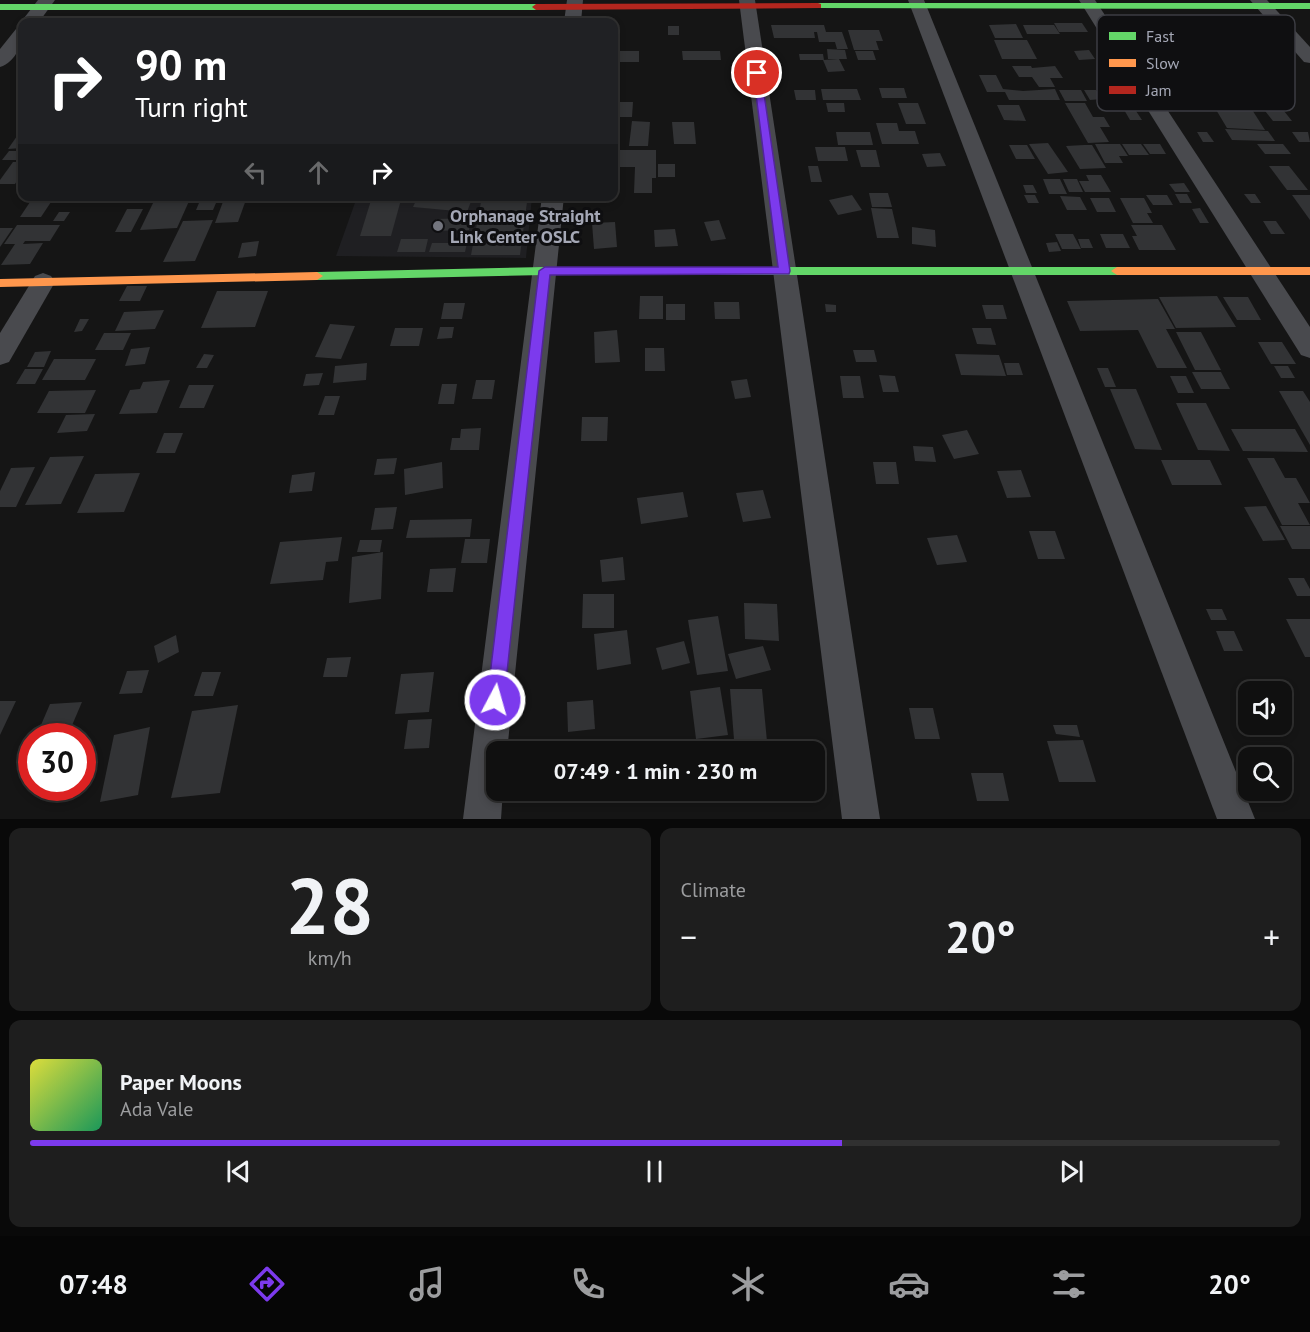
<!DOCTYPE html>
<html lang="en">
<head>
<meta charset="utf-8">
<style>
	body { margin:0; font-family:"PT Sans",sans-serif; background:#1e1e1e; color:#f1f3f6; height:100vh; display:flex; flex-direction:column; font-size:22px; white-space:nowrap }
	* { box-sizing:border-box; margin:0 }
	p { font-size:20px; color:#9c9d9f }
	.icon { flex:none; width:33px; height:33px; fill:none; stroke:currentColor; stroke-width:2; stroke-linecap:round; stroke-linejoin:round }
	.map { position:relative; height:819px; overflow:hidden }
	.side { display:flex; flex-direction:column; gap:9px; padding:9px; background:#090909; flex:1 }
	.side>* { flex:none }
	.banner { position:absolute; left:18px; top:18px; width:600px; height:183px; border-radius:12px; box-shadow:0 3px 9px #0003,0 0 0 2px #303030; background:#202124; color:#fff; overflow:hidden }
	.controls { position:absolute; left:1238px; top:681px; display:grid; gap:12px }
	.controls a { display:grid; place-items:center; width:54px; height:54px; border-radius:12px; background:#101010; box-shadow:0 3px 9px #0003,0 0 0 2px #303030; font-size:30px }
	.speed { position:absolute; left:18px; top:723px; display:flex; gap:12px; font-size:30px; font-weight:700; text-align:center }
	.speed>* { display:grid; place-content:center; width:78px; height:78px; border-radius:50%; background:#101010; box-shadow:0 3px 9px #0003,0 0 0 2px #303030; line-height:1 }
	.speed .limit { border:9px solid #d22; background:#fff; color:#111 }
	.pin { position:absolute; display:grid; place-items:center; width:51px; height:51px; color:#fff; margin:-26px; border:3px solid #fff; border-radius:50%; box-shadow:0 2px 6px #0007 }
	.me { position:absolute; width:66px; margin:-33px; rotate:6deg; stroke-linejoin:round; filter:drop-shadow(0 0 4px #0008) }
	.turn { display:flex; align-items:center; gap:21px; height:126px; padding:0 18px; font-size:27px }
	.turn .icon { width:78px; height:78px; stroke-width:2.5 }
	.turn b { display:block; font-size:42px; line-height:51px }
	.lanes { display:flex; align-items:center; height:57px; padding:0 18px; background:#0003; justify-content:center; gap:30px; direction:ltr }
	.lanes .off { opacity:.35 }
	.big { font-size:45px; font-weight:700; line-height:1.1 }
	.side .widget { flex:1; display:flex; flex-direction:column; justify-content:center; gap:9px; min-width:0; padding:0 21px; border-radius:12px; background:#1e1e1e }
	.side .dial { align-items:center; gap:0 }
	.dial b { font-size:78px; line-height:1 }
	.song { display:flex; align-items:center; gap:18px }
	.cover { width:72px; height:72px; border-radius:9px; background:linear-gradient(135deg,hsl(60 70% 55%),hsl(150 70% 35%)) }
	.played { height:6px; border-radius:3px; background:linear-gradient(90deg,#7c3aed 65%,#303030 65%) }
	.keys { display:flex; justify-content:space-around; direction:ltr }
	.heat { display:flex; justify-content:space-between; align-items:center; font-size:33px; direction:ltr }
	.side .tiles { flex:1; display:grid; gap:9px; grid-template-columns:1fr 1fr }
	.widget:last-child { grid-column:span 2 }
	.trip { position:absolute; left:486px; top:741px; width:339px; height:60px; border-radius:12px; background:#101010; box-shadow:0 3px 9px #0003,0 0 0 2px #303030; font-weight:700; line-height:60px; text-align:center }
	.tabs { display:flex; height:96px; justify-content:space-around; align-items:center; background:#060606; color:#9c9d9f }
	.tabs .icon { width:42px; height:42px }
	.tabs .current { color:#7c3aed }
	.tabs b { font-size:27px; color:#f1f3f6 }
	.map>svg:first-child { display:block }
</style>
</head>
<body>
<div class="map">
<svg width="1310" height="819" viewBox="0 0 1310 819">
	<rect width="100%" height="100%" fill="#151515"/>
	<polygon fill="#1f1f22" points="357,197 532,197 526,258 336,256"/>
	<g fill="#323335">
		<polygon points="1054,23 1082,23 1088,32 1059,32"/>
		<polygon points="1016,24 1023,38 995,38 989,25"/>
		<polygon points="771,25 824,25 826,32 842,32 848,49 837,49 835,42 819,42 817,32 814,32 815,38 774,38"/>
		<polygon points="1023,25 1054,25 1060,34 1027,34"/>
		<rect x="668" y="26" width="11" height="9"/>
		<polygon points="848,30 879,30 883,41 876,41 879,50 854,50"/>
		<polygon points="994,40 1027,40 1037,59 1002,59"/>
		<polygon points="827,49 845,50 847,59 828,59"/>
		<polygon points="1089,50 1095,59 1079,60 1074,51"/>
		<rect x="614" y="51" width="25" height="11"/>
		<polygon points="682,51 720,51 721,60 683,60"/>
		<polygon points="855,51 873,51 876,60 858,60"/>
		<polygon points="799,54 823,54 824,60 800,60"/>
		<polygon points="839,59 845,71 828,72 823,60"/>
		<polygon points="1012,66 1031,66 1032,68 1055,66 1063,78 1050,78 1055,87 1039,87 1032,77 1019,77"/>
		<polygon points="979,75 996,75 1003,89 1023,91 1055,89 1060,100 1009,100 1005,92 987,92"/>
		<polygon points="879,88 904,88 907,98 882,98"/>
		<polygon points="821,89 857,89 861,100 823,100"/>
		<polygon points="794,90 815,90 816,100 796,100"/>
		<polygon points="1059,90 1081,90 1087,101 1065,101"/>
		<polygon points="1084,90 1096,90 1102,99 1090,100"/>
		<polygon points="1275,100 1286,100 1292,106 1280,106 1292,121 1273,121 1258,102 1277,102"/>
		<polygon points="614,102 633,102 632,117 614,117"/>
		<polygon points="826,103 844,103 845,112 828,112"/>
		<polygon points="898,103 918,103 926,124 906,124"/>
		<polygon points="1065,103 1085,103 1093,117 1104,117 1110,127 1100,127 1109,142 1088,143"/>
		<polygon points="1212,103 1249,105 1265,130 1227,128"/>
		<polygon points="997,105 1019,105 1026,121 1004,120"/>
		<polygon points="1123,108 1134,108 1142,120 1130,120"/>
		<polygon points="632,121 650,122 648,146 629,146"/>
		<polygon points="672,122 694,122 696,144 674,144"/>
		<polygon points="876,123 897,123 899,131 915,131 919,144 882,144"/>
		<polygon points="1225,129 1268,131 1275,141 1232,140"/>
		<polygon points="836,132 870,132 873,145 838,145"/>
		<polygon points="1197,132 1207,132 1214,142 1203,142"/>
		<polygon points="1292,132 1308,132 1310,142 1299,142"/>
		<polygon points="17,136 22,136 22,148 8,149"/>
		<polygon points="1048,143 1068,172 1048,174 1029,144"/>
		<polygon points="1095,144 1120,144 1128,156 1119,156 1123,163 1105,163"/>
		<polygon points="1122,144 1141,144 1149,155 1129,155"/>
		<polygon points="1143,144 1160,144 1166,154 1150,154"/>
		<polygon points="1257,144 1283,144 1291,154 1265,154"/>
		<polygon points="1009,145 1027,145 1035,159 1016,159"/>
		<polygon points="1084,145 1092,145 1106,168 1080,169 1066,146"/>
		<polygon points="815,147 845,147 848,161 818,161"/>
		<polygon points="620,150 656,150 656,178 652,178 652,193 634,193 635,167 620,167"/>
		<polygon points="856,150 876,150 880,167 861,167"/>
		<polygon points="9,151 22,151 22,160 2,160"/>
		<polygon points="940,153 946,166 927,167 922,154"/>
		<polygon points="13,162 22,162 22,174 15,184 0,184 0,180"/>
		<rect x="658" y="164" width="17" height="13"/>
		<polygon points="808,166 818,166 822,182 811,182"/>
		<polygon points="1269,166 1289,166 1308,190 1287,190"/>
		<polygon points="1086,175 1101,175 1111,192 1085,192 1079,181 1089,181"/>
		<polygon points="1043,179 1060,179 1067,194 1049,194"/>
		<polygon points="1063,179 1077,179 1083,192 1069,192"/>
		<polygon points="1184,183 1190,192 1175,192 1169,184"/>
		<polygon points="1023,185 1033,185 1037,193 1026,193"/>
		<polygon points="869,193 888,193 892,207 872,207"/>
		<polygon points="1175,194 1187,194 1192,203 1180,203"/>
		<polygon points="1244,194 1255,194 1261,203 1251,203"/>
		<polygon points="852,195 862,210 838,215 829,200"/>
		<polygon points="1024,195 1035,195 1039,203 1028,203"/>
		<polygon points="1146,195 1167,195 1173,205 1153,205"/>
		<polygon points="1292,195 1310,195 1310,220"/>
		<polygon points="202,196 219,196 213,210 196,210"/>
		<polygon points="259,196 280,196 279,201 257,203"/>
		<polygon points="402,196 391,236 360,236 372,197"/>
		<polygon points="418,196 473,196 467,212 413,207"/>
		<polygon points="1060,196 1080,197 1087,210 1067,210"/>
		<polygon points="247,197 238,222 215,223 224,199"/>
		<polygon points="1090,198 1109,198 1116,212 1097,212"/>
		<polygon points="1120,198 1144,198 1152,213 1147,213 1153,223 1133,223"/>
		<polygon points="32,199 53,199 41,217 20,217"/>
		<polygon points="190,199 177,228 140,230 154,201"/>
		<polygon points="481,202 527,202 520,255 471,255"/>
		<polygon points="871,208 892,209 899,238 877,238"/>
		<polygon points="1200,208 1209,223 1200,223 1192,209"/>
		<polygon points="127,209 143,209 131,232 115,232"/>
		<polygon points="59,212 70,212 64,221 53,221"/>
		<polygon points="471,218 469,230 434,231 436,219"/>
		<polygon points="213,220 195,261 163,262 183,221"/>
		<polygon points="719,220 726,239 711,241 704,222"/>
		<polygon points="1263,221 1276,221 1285,234 1271,234"/>
		<polygon points="615,222 617,247 594,249 592,223"/>
		<polygon points="17,225 60,225 50,241 25,241 23,244 43,243 30,264 1,265 15,244 4,244"/>
		<polygon points="1131,225 1162,225 1176,250 1139,250 1132,236 1137,236"/>
		<polygon points="912,227 935,230 936,247 912,244"/>
		<polygon points="0,228 13,228 0,247"/>
		<polygon points="675,229 678,246 655,247 654,230"/>
		<polygon points="1055,234 1073,234 1081,249 1062,249"/>
		<polygon points="1100,234 1123,234 1130,248 1106,248"/>
		<polygon points="401,239 428,239 425,252 397,252"/>
		<polygon points="1078,239 1089,239 1093,248 1081,248"/>
		<polygon points="259,241 256,256 238,258 242,243"/>
		<polygon points="1057,242 1061,251 1049,252 1046,243"/>
		<polygon points="432,243 467,243 465,252 429,252"/>
		<polygon points="127,286 147,286 140,301 119,301"/>
		<polygon points="217,291 268,291 255,327 201,328"/>
		<polygon points="640,296 663,296 663,319 639,319"/>
		<polygon points="1217,296 1236,327 1176,328 1159,297"/>
		<polygon points="1223,297 1248,297 1261,320 1237,320"/>
		<polygon points="1158,299 1175,329 1166,329 1187,368 1157,368 1138,330 1080,331 1067,301"/>
		<polygon points="714,302 739,302 740,319 715,319"/>
		<polygon points="444,303 465,303 462,319 441,319"/>
		<rect x="666" y="304" width="19" height="16"/>
		<polygon points="825,304 836,305 836,312 826,312"/>
		<polygon points="982,305 1003,305 1007,319 986,319"/>
		<polygon points="164,310 155,329 115,331 124,312"/>
		<polygon points="80,319 89,319 82,331 74,332"/>
		<polygon points="330,324 355,326 341,359 315,357"/>
		<polygon points="440,327 454,327 452,338 437,339"/>
		<polygon points="395,328 423,328 419,346 390,346"/>
		<polygon points="972,328 991,328 996,345 977,344"/>
		<polygon points="617,330 620,362 595,363 594,332"/>
		<polygon points="1176,332 1201,332 1221,370 1195,370"/>
		<polygon points="104,333 131,333 123,350 95,350"/>
		<polygon points="1258,342 1282,342 1296,364 1271,364"/>
		<polygon points="150,347 145,364 125,366 131,349"/>
		<polygon points="645,348 664,348 665,371 645,371"/>
		<polygon points="853,350 874,350 877,362 856,362"/>
		<polygon points="51,351 44,367 27,367 35,352"/>
		<polygon points="204,354 214,355 207,368 196,368"/>
		<polygon points="955,354 999,355 1006,376 961,375"/>
		<polygon points="54,359 96,359 85,380 42,380"/>
		<polygon points="367,363 366,380 333,383 335,366"/>
		<polygon points="1004,363 1019,363 1023,375 1007,375"/>
		<polygon points="1274,366 1288,366 1295,378 1281,378"/>
		<polygon points="1097,368 1108,368 1116,387 1105,387"/>
		<polygon points="25,369 43,369 35,384 16,384"/>
		<polygon points="1192,372 1221,372 1230,389 1201,389"/>
		<polygon points="323,373 319,385 303,386 306,374"/>
		<polygon points="879,375 895,376 899,392 883,392"/>
		<polygon points="840,376 860,376 864,398 843,398"/>
		<polygon points="1170,376 1186,376 1194,393 1178,393"/>
		<polygon points="747,379 751,397 735,399 731,381"/>
		<polygon points="170,380 157,413 119,414 130,390 140,389 143,382"/>
		<polygon points="476,380 495,380 492,399 472,399"/>
		<polygon points="442,384 457,384 454,404 438,404"/>
		<polygon points="189,385 214,385 204,408 179,408"/>
		<polygon points="1110,389 1136,389 1162,450 1135,449"/>
		<polygon points="96,390 85,413 37,413 49,391"/>
		<polygon points="1279,391 1303,391 1310,402 1310,445"/>
		<polygon points="325,396 340,396 334,415 318,415"/>
		<polygon points="1176,403 1206,403 1230,451 1198,450"/>
		<polygon points="95,414 87,431 57,433 66,415"/>
		<polygon points="582,417 608,417 607,441 581,441"/>
		<polygon points="481,428 479,450 450,450 452,438 460,438 461,429"/>
		<polygon points="1231,429 1295,429 1308,452 1243,451"/>
		<polygon points="967,430 979,454 954,459 942,435"/>
		<polygon points="164,433 183,433 175,453 156,453"/>
		<polygon points="913,446 933,447 936,462 915,461"/>
		<polygon points="84,456 61,504 25,505 50,457"/>
		<polygon points="397,458 394,474 374,475 377,459"/>
		<polygon points="1247,458 1274,458 1285,478 1296,478 1310,503 1298,503 1310,525 1282,525"/>
		<polygon points="1161,460 1210,460 1222,485 1172,485"/>
		<polygon points="442,462 443,488 405,495 404,469"/>
		<polygon points="873,462 896,462 899,484 876,484"/>
		<polygon points="35,467 16,507 0,507 0,491 11,468"/>
		<polygon points="1021,470 1031,497 1007,498 997,471"/>
		<polygon points="315,472 312,491 289,493 292,475"/>
		<polygon points="140,473 124,512 77,513 95,474"/>
		<polygon points="763,490 771,518 743,522 736,493"/>
		<polygon points="683,492 688,517 641,524 637,498"/>
		<polygon points="1266,506 1285,540 1263,541 1244,507"/>
		<polygon points="397,507 393,529 371,530 375,508"/>
		<polygon points="472,519 470,537 406,538 410,520"/>
		<polygon points="1280,526 1310,526 1310,549 1292,549"/>
		<polygon points="1029,531 1055,531 1065,559 1038,559"/>
		<polygon points="957,535 967,562 937,565 927,538"/>
		<polygon points="342,537 338,561 326,562 323,580 270,584 280,542"/>
		<polygon points="465,539 490,539 487,563 461,563"/>
		<polygon points="360,540 382,540 380,552 357,552"/>
		<polygon points="383,552 381,599 349,603 352,557"/>
		<polygon points="623,557 625,580 602,582 600,560"/>
		<polygon points="456,568 453,592 427,592 430,569"/>
		<polygon points="1288,578 1304,578 1310,589 1310,596 1297,596"/>
		<polygon points="583,594 614,594 614,628 582,628"/>
		<polygon points="744,603 777,604 779,641 745,639"/>
		<polygon points="1206,609 1222,609 1227,620 1211,620"/>
		<polygon points="718,616 728,671 697,675 688,620"/>
		<polygon points="1286,619 1310,619 1310,657 1305,657"/>
		<polygon points="627,630 631,664 597,670 594,634"/>
		<polygon points="1216,631 1234,631 1243,651 1224,651"/>
		<polygon points="176,635 179,652 158,663 154,646"/>
		<polygon points="684,641 690,663 662,670 656,648"/>
		<polygon points="763,646 771,670 736,679 728,654"/>
		<polygon points="351,657 347,677 323,677 327,658"/>
		<polygon points="149,670 142,693 119,694 127,671"/>
		<polygon points="202,672 221,672 213,696 194,696"/>
		<polygon points="434,672 429,712 395,714 401,674"/>
		<polygon points="720,687 728,735 696,739 690,691"/>
		<polygon points="730,689 762,689 768,752 735,752"/>
		<polygon points="593,700 595,729 568,732 567,702"/>
		<polygon points="0,701 16,701 0,735"/>
		<polygon points="82,702 70,730 38,732 50,704"/>
		<polygon points="238,705 220,793 171,798 192,711"/>
		<polygon points="909,708 933,708 940,739 915,739"/>
		<polygon points="432,719 429,748 404,749 408,720"/>
		<polygon points="1053,725 1077,725 1080,737 1056,734"/>
		<polygon points="150,727 138,795 100,802 114,735"/>
		<polygon points="1083,740 1096,782 1059,782 1047,741"/>
		<polygon points="676,743 676,752 659,752 658,745"/>
		<polygon points="971,773 1003,773 1009,801 977,801"/>
		<polygon points="582,790 601,790 601,799 581,800"/>
		<rect x="709" y="790" width="20" height="12"/>
	</g>
	<g fill="none" stroke-linecap="round" stroke-linejoin="round">
		<g fill="#494a4e" fill-rule="evenodd">
			<polygon points="38,0 55,0 39,22 22,24 21,22"/>
			<polygon points="567,0 583,0 581,22 564,22"/>
			<polygon points="739,0 755,0 880,819 842,819"/>
			<polygon points="908,0 924,0 1255,819 1217,819"/>
			<polygon points="1079,0 1095,0 1310,327 1310,358 1301,355"/>
			<polygon points="1250,0 1267,0 1310,47 1310,63 1304,62"/>
			<path d="M22 28C24 42 16 62 0 67V49L16 29Z"/>
			<polygon points="542,196 564,196 507,752 496,752 496,790 503,790 501,819 463,819"/>
			<polygon points="43,273 51,276 55,282 9,362 0,365 0,333 35,276"/>
		</g>
		<g fill="#63d668" fill-rule="evenodd">
			<polygon points="818,3 1310,3 1310,9 815,8 815,4"/>
			<polygon points="0,4 536,4 540,7 536,10 0,10"/>
			<polygon points="545,267 1117,267 1123,271 1117,275 545,275 317,280 311,276 317,272"/>
		</g>
		<g fill="#ff974d" fill-rule="evenodd">
			<polygon points="1117,267 1310,267 1310,275 1117,275 1111,271"/>
			<polygon points="317,272 323,276 317,280 0,287 0,279"/>
		</g>
		<polygon fill="#b3261e" fill-rule="evenodd" points="818,3 821,4 821,8 536,10 532,7 536,4"/>
	</g>
	<polygon fill="#7c3aed" stroke="#51269a" stroke-width="1.5" points="753,71 761,73 790,271 789,274 550,275 504,700 502,706 495,709 489,706 487,700 539,271 545,267 778,267"/>
	<circle fill="#73757e" stroke="#0f0f11" stroke-width="2" cx="438" cy="226" r="6"/>
	<g text-anchor="middle" stroke-width="6" stroke-linejoin="round" paint-order="stroke">
		<g font-size="18" font-weight="bold" fill="#a5a8b6" stroke="#0f0f11" text-anchor="start">
			<text x="450" y="222">Orphanage Straight<tspan x="450" dy="21">Link Center OSLC</tspan></text>
		</g>
	</g>
	<rect x="1097" y="15" width="198" height="96" rx="9" fill="#0f0f11" stroke="#3c3d43" stroke-width="1.5"/>
	<rect x="1109" y="32" width="27" height="8" fill="#63d668"/>
	<rect x="1109" y="59" width="27" height="8" fill="#ff974d"/>
	<rect x="1109" y="86" width="27" height="8" fill="#b3261e"/>
	<g font-size="16" fill="#a5a8b6">
		<text x="1146" y="42">Fast</text>
		<text x="1146" y="69">Slow</text>
		<text x="1146" y="96">Jam</text>
	</g>
</svg>
<div class="controls">
<a><svg class="icon" aria-label="sound" viewBox="0 0 24 24"><path d="M4 9h4l5-4v14l-5-4H4zM17 9q2 3 0 6"/></svg></a>
<a><svg class="icon" aria-label="search" viewBox="0 0 24 24"><circle cx="10" cy="10" r="6"/><path d="M15 15l6 6"/></svg></a>
</div>
<div class="speed"><div class="limit">30</div></div>
<div class="pin" style="left:757px;top:73px;background:#d93025"><svg class="icon" aria-label="arrive" viewBox="0 0 24 24"><path d="M6 21V4h12l-3 4 3 4H6"/></svg></div>
<svg class="me" style="left:495px;top:700px" viewBox="-20 -20 40 40"><circle r="17" fill="#7c3aed" stroke="#fff" stroke-width="3"/><path d="M0-11L8 9 0 5-8 9z" fill="#fff"/></svg>
<div class="trip">07:49 · 1 min · 230 m</div>
<div class="banner">
<div class="turn"><svg class="icon" aria-label="right" viewBox="0 0 24 24"><path d="M7 20v-9h11M14 6l5 5-5 5"/></svg><div><b>90 m</b>Turn right</div></div>
<div class="lanes"><svg class="icon off" aria-label="left" viewBox="0 0 24 24"><path d="M17 20v-9H6M10 6l-5 5 5 5"/></svg><svg class="icon off" aria-label="ahead" viewBox="0 0 24 24"><path d="M12 20V5M6 11l6-6 6 6"/></svg><svg class="icon" aria-label="right" viewBox="0 0 24 24"><path d="M7 20v-9h11M14 6l5 5-5 5"/></svg></div>
</div>
</div>
<section class="side">
<div class="tiles">
<div class="widget dial"><b>28</b><p>km/h</p></div>
<div class="widget"><p>Climate</p>
<div class="heat"><a>−</a><b class="big">20°</b><a>+</a></div>
</div>
<div class="widget">
<div class="song"><i class="cover"></i><div><b>Paper Moons</b><p>Ada Vale</p></div></div>
<div class="played"></div>
<div class="keys"><svg class="icon" aria-label="previous" viewBox="0 0 24 24"><path d="M18 5L8 12l10 7zM5 5v14"/></svg><svg class="icon" aria-label="pause" viewBox="0 0 24 24"><path d="M8 5v14M16 5v14"/></svg><svg class="icon" aria-label="next" viewBox="0 0 24 24"><path d="M6 5l10 7-10 7zM19 5v14"/></svg></div>
</div>
</div>
</section>
<nav class="tabs">
<b>07:48</b>
<svg class="icon current" aria-label="directions" viewBox="0 0 24 24"><path d="M12 3l9 9-9 9-9-9zM9 14v-3h6M13 9l2 2-2 2"/></svg>
<svg class="icon" aria-label="music" viewBox="0 0 24 24"><path d="M9 18V5l10-2v13"/><circle cx="6" cy="18" r="3"/><circle cx="16" cy="16" r="3"/></svg>
<svg class="icon" aria-label="phone" viewBox="0 0 24 24"><path d="M5 4h4l2 5-3 2q2 4 5 5l2-3 5 2v4C11 20 4 13 5 4z"/></svg>
<svg class="icon" aria-label="climate" viewBox="0 0 24 24"><path d="M12 3v18M4 7l16 10M4 17L20 7"/></svg>
<svg class="icon" aria-label="car" viewBox="0 0 24 24"><path d="M5 17H2v-5l4-1 3-4h7l3 4 3 1v5h-3M9 17h6M6 11h13"/><circle cx="7" cy="17" r="2"/><circle cx="17" cy="17" r="2"/></svg>
<svg class="icon" aria-label="filters" viewBox="0 0 24 24"><path d="M4 7h16M4 17h16"/><circle cx="9" cy="7" r="2"/><circle cx="15" cy="17" r="2"/></svg>
<b>20°</b>
</nav>
</body>
</html>
